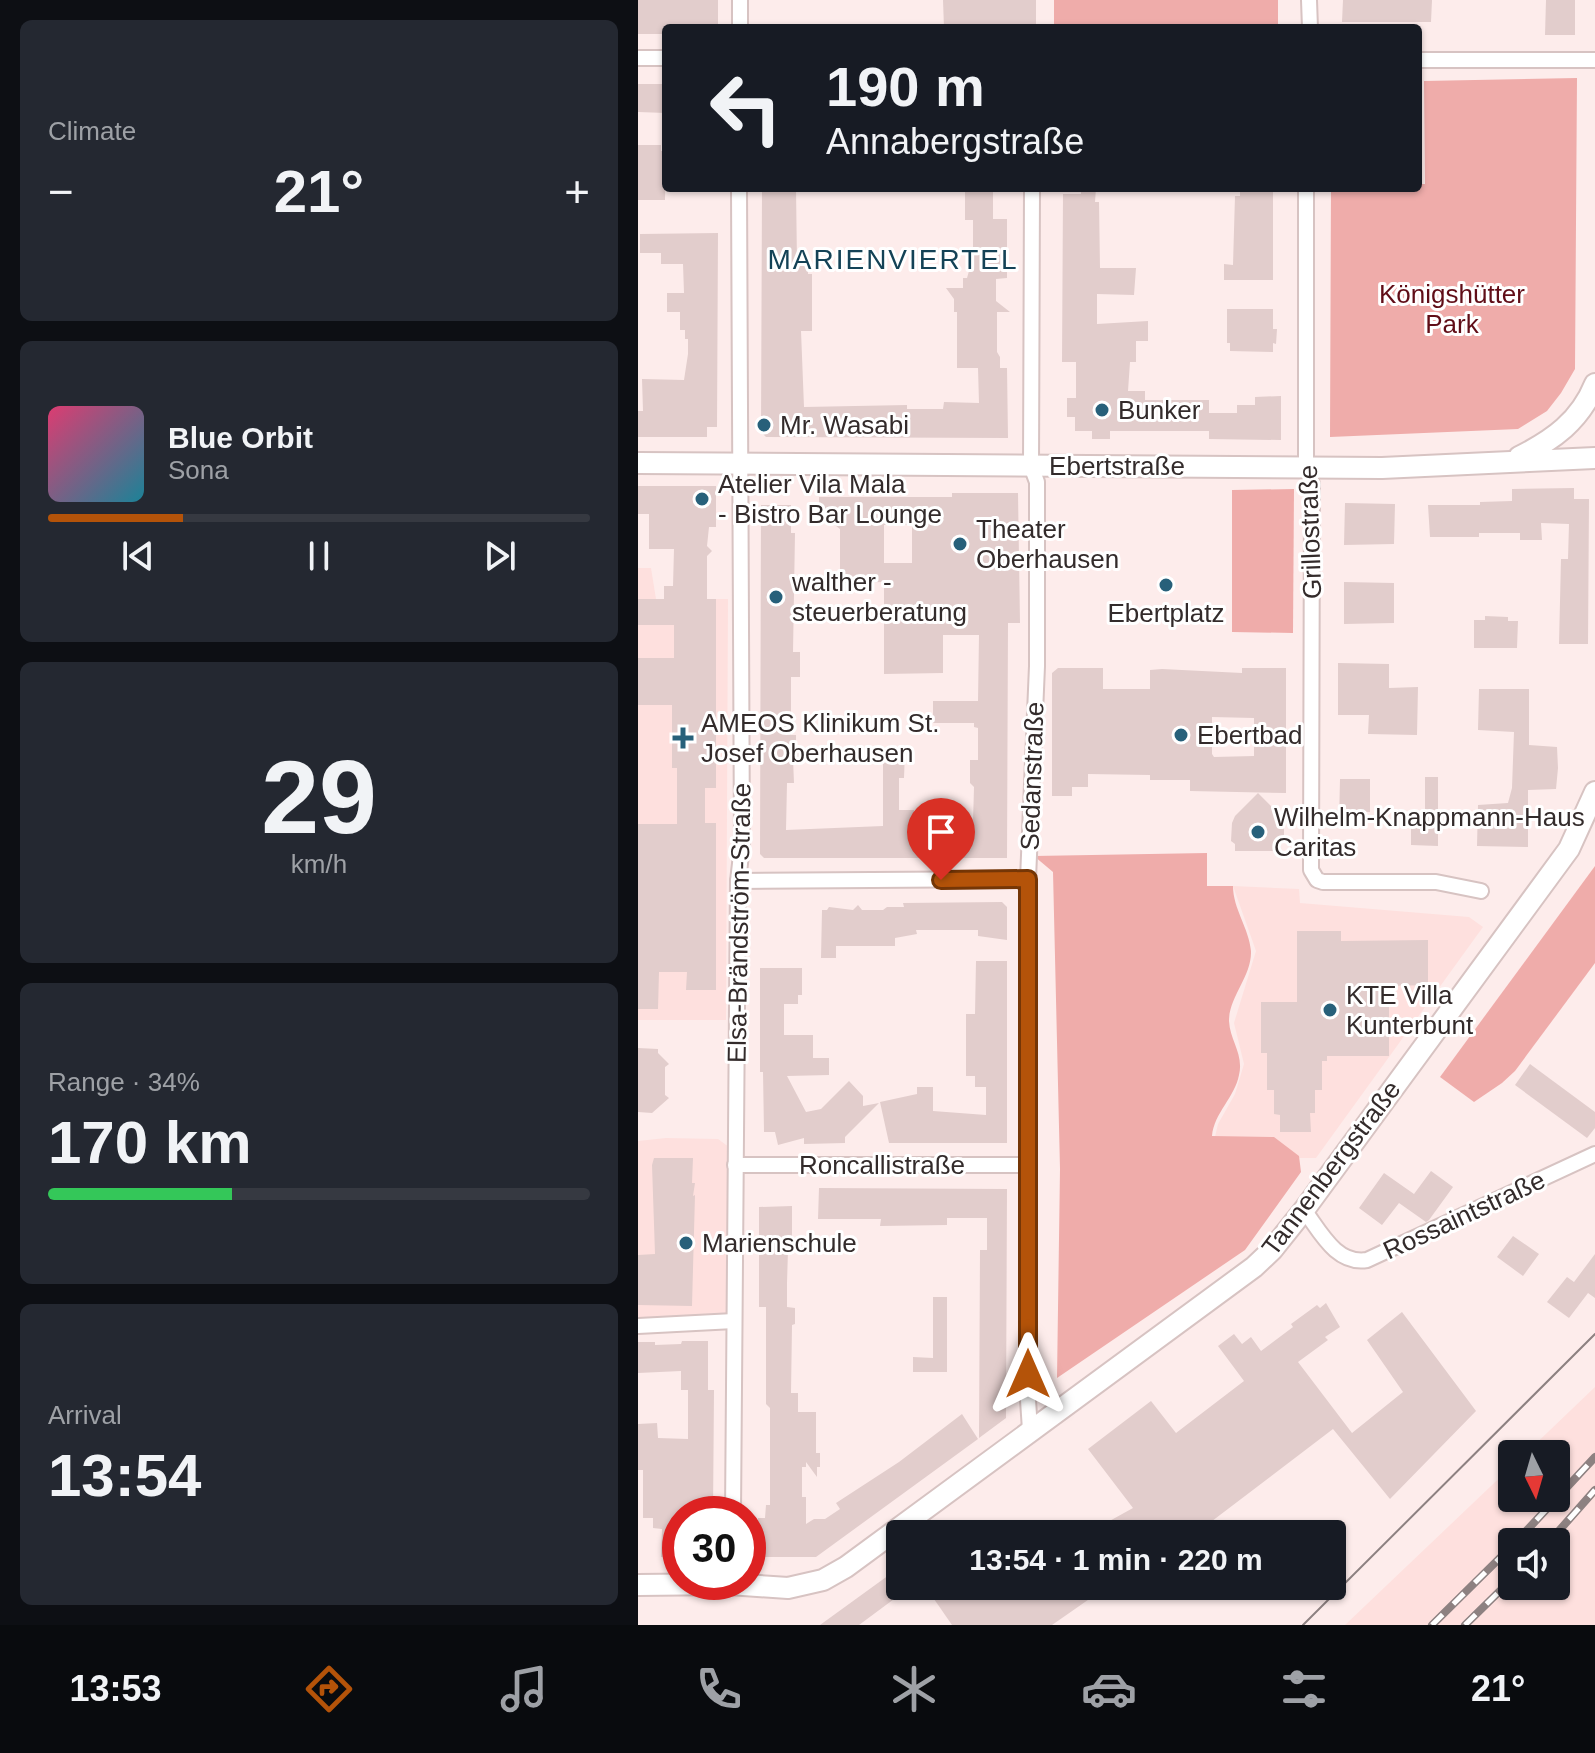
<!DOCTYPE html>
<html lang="en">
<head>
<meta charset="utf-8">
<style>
	body { margin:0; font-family:Helvetica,sans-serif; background:#242831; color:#f1f3f6; height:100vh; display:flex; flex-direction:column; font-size:30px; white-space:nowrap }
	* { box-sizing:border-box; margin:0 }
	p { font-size:26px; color:#9ea1a6 }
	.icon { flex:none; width:44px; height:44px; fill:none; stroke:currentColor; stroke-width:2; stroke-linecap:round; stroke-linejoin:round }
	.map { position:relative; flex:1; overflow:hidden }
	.sheet { display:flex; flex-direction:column; gap:20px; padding:20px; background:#0d0f14; width:638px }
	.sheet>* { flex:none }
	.banner { position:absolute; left:24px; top:24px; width:760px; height:168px; border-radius:8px; box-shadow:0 2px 6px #0004; background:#171b24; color:#f1f3f6; overflow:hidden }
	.needle { width:52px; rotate:175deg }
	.controls { position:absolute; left:860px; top:1440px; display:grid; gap:16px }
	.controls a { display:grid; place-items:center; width:72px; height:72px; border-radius:8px; background:#171b24; box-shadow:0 2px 6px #0004; font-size:40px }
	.speed { position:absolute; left:24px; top:1496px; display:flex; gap:16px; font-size:40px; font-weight:700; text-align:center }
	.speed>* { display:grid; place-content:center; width:104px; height:104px; border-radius:50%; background:#171b24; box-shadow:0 2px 6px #0004; line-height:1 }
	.speed .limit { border:12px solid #d22; background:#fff; color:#111 }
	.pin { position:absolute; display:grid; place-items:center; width:68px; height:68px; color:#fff; margin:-82px -34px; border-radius:50% 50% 50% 0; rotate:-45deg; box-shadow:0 0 8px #0007 }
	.pin .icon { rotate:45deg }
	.me { position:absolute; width:88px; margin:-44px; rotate:0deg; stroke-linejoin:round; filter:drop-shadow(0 0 6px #0008) }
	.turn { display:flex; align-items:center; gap:28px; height:168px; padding:0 32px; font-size:36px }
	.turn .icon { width:104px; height:104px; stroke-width:2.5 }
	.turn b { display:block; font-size:56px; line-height:68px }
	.big { font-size:60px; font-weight:700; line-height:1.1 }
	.sheet .tile { flex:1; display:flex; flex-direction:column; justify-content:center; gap:12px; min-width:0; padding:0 28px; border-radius:12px; background:#242831 }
	.sheet .dial { align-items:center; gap:0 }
	.dial b { font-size:104px; line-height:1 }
	.song { display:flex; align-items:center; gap:24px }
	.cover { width:96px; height:96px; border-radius:12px; background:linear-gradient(135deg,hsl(340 70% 55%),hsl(190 70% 35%)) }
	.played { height:8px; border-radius:4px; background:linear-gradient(90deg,#b45309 25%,#363941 25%) }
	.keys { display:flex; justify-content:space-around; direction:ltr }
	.heat { display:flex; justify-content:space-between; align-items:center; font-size:44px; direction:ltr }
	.charge { height:12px; border-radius:6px; background:linear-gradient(90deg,#34c759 34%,#363941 0) }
	.trip { position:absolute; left:248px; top:1520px; width:460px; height:80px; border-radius:8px; background:#171b24; box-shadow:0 2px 6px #0004; font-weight:700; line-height:80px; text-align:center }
	.tab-bar { display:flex; height:128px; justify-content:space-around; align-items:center; background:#090b0e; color:#9ea1a6 }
	.tab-bar .icon { width:56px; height:56px }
	.tab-bar .on { color:#b45309 }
	.tab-bar b { font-size:36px; color:#f1f3f6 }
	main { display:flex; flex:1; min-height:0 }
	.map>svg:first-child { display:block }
</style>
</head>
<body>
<main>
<section class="sheet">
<div class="tile"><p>Climate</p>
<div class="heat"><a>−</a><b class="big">21°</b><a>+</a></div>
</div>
<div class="tile">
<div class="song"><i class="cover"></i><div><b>Blue Orbit</b><p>Sona</p></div></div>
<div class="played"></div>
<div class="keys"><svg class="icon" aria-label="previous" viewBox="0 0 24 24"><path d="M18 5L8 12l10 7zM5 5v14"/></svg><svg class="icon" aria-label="pause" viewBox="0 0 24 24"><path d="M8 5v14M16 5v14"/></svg><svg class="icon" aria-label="next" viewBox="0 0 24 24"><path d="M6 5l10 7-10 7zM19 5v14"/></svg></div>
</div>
<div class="tile dial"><b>29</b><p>km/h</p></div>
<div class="tile"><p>Range · 34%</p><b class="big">170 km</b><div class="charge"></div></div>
<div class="tile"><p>Arrival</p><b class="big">13:54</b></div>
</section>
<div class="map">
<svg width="957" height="1625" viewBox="0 0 957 1625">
	<rect width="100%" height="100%" fill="#fdeceb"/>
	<g fill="#fee0de" fill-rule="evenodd">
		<polygon points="0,568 13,568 18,599 90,599 88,1020 0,1020"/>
		<polygon points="595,886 661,889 662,903 831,917 845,927 678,1158 572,1158 580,1124 597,1094 606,1064 596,1023 618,951"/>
		<polygon points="28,1138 80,1139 99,1153 96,1321 0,1326 0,1141"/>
		<path d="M957 1387V1625H707L874 1466V1498H918V1454H887ZM874 1542H918V1586H874Z"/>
	</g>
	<g fill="#efacaa">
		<rect x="416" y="0" width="224" height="28"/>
		<polygon points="939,78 937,369 923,393 909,411 880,429 692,437 693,188 780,188 780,184 787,184 786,81"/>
		<polygon points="656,489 655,633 594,632 594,490"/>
		<path d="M569 853V886H595C595 909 611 928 613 951 614 976 591 997 591 1021 592 1041 606 1054 601 1075 597 1097 576 1113 574 1136L636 1137 661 1156 663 1172 607 1250 419 1378 422 1169 415 872 396 856Z"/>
		<polygon points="957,866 957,963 877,1071 864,1083 836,1102 802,1077"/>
	</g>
	<g fill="#e2cdcc" fill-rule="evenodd">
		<polygon points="0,0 80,0 80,28 28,28 28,34 0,34"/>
		<polygon points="305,0 398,0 398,28 306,28"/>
		<polygon points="705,0 794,0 793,22 704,22"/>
		<polygon points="908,0 937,0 937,35 907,35"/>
		<polygon points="0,84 28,84 28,113 0,112"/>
		<polygon points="0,145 23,145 23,151 28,151 27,200 0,200"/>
		<polygon points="124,188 158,188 159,262 170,263 170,274 174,274 174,331 163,331 166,407 269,405 269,409 305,409 306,402 341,403 340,368 319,368 319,312 316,312 316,299 308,288 325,288 325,278 329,278 335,257 335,220 327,220 327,188 355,188 355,219 369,219 369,278 358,279 358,301 372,312 359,312 359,352 362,357 362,368 369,368 370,438 128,437 123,432"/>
		<polygon points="443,188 458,188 457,202 461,202 462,268 498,268 496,295 459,294 459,324 510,321 510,341 498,341 498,362 492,362 490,391 507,391 507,400 571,400 571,413 599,413 599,405 617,405 617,397 643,396 643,440 571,439 571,431 472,431 472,439 454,439 454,431 437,431 437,417 429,417 429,398 438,398 438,362 424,362 425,194 443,194"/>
		<polygon points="602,188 635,188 635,280 586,280 586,264 595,265 597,196 602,196"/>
		<polygon points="80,233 79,427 69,427 69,437 0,437 0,411 5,411 4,379 46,380 50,354 50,339 47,339 47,330 42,330 42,312 29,312 29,293 46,293 45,264 23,264 23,253 2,253 2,234"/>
		<polygon points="589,309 635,309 635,329 639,329 638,344 635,343 635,352 592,351 592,343 589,343"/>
		<polygon points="0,486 78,486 78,527 71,527 69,546 74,551 69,556 69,599 78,599 78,788 67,788 67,823 78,823 78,990 48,990 49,972 21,972 20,1009 0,1009 0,824 39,824 39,768 34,768 34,705 0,705 0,658 36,658 36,625 0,625 0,599 26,599 26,586 35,586 36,549 11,549 11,514 0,514"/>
		<polygon points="936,488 936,499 951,499 950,644 921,644 923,559 930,559 931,524 903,523 904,540 882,540 882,533 841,533 841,537 792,537 790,505 842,505 842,502 874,501 874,489"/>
		<path d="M314 493H380L382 623H370L369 858H126L122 854 123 505H153V533H157L155 652H162V677H153V735H158V747L170 759H155L156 783H149L148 830 245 826V751H267L266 778H261V810H276V823H335L336 787 332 783V760H340V728L336 727V723H295V701H340L341 635H305V673L246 674V582L202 583V529L193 522H181V497H314ZM246 525H274V563H246Z"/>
		<polygon points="707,503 757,504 756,544 706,545"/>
		<polygon points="706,582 756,583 756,623 706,624"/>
		<polygon points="847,616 870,617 870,621 880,621 879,648 836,648 836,620 847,620"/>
		<polygon points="700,663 751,664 751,688 780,687 779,735 730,734 731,715 700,715"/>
		<path d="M420 668H465V689H512V670L524 669 604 673V668H648V793L552 791V780H512V775L450 774V787H434V796H414V673ZM574 717 616 718V756L576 757 574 754Z"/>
		<polygon points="841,689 891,689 891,745 919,747 920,768 918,789 890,790 890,847 839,846 840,805 870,803 874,788 876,732 840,730"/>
		<polygon points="787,777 800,777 800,846 773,845 773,814 787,814"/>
		<polygon points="702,779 732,779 732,812 728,812 728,822 701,822"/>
		<polygon points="620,793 643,816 646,823 646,841 643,844 643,851 597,851 597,844 593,841 594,823 597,816"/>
		<polygon points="364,902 369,907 369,940 340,936 340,930 278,930 279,934 257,938 257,946 198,946 198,958 183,958 184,910 189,910 191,907 215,910 220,905 224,910 245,910 249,907 266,907 265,903"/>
		<polygon points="659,931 703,931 703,941 790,940 790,985 751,986 751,1056 689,1056 689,1061 684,1061 684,1090 677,1090 677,1113 672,1113 673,1132 642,1132 642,1115 636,1114 636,1090 629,1090 629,1053 623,1053 623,1002 659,1002"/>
		<polygon points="338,961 369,961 369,1143 251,1143 242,1102 279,1094 279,1087 295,1087 295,1111 348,1115 348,1087 337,1087 337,1076 328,1076 328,1014 337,1014"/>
		<polygon points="122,968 164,968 164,995 160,995 160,1004 146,1004 146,1035 175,1035 175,1058 191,1058 191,1075 149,1076 168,1112 183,1109 211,1081 225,1096 225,1106 241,1103 207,1137 207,1143 166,1144 166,1138 140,1145 137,1132 126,1132 125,1072 122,1072"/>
		<polygon points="0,1048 20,1049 20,1053 31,1064 27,1067 27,1095 31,1098 14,1113 0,1112"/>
		<polygon points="892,1064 957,1112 957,1128 949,1138 877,1085"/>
		<polygon points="16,1158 55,1158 54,1183 57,1183 55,1196 57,1195 54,1306 0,1305 0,1255 17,1254 14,1165"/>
		<polygon points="793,1171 815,1187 791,1220 788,1222 761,1203 744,1225 721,1208 746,1173 776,1194"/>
		<polygon points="181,1188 369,1189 368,1418 341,1438 342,1250 349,1250 349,1218 309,1218 309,1225 242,1226 243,1219 180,1219"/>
		<polygon points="154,1206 154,1250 150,1250 149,1283 149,1307 157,1308 157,1324 154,1325 153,1393 160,1393 160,1412 178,1412 178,1453 182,1453 182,1467 179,1467 179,1477 168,1462 168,1467 164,1467 164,1497 168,1497 168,1524 176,1519 187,1519 202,1509 198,1503 261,1462 324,1414 340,1439 178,1557 120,1557 120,1518 127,1518 128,1505 132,1505 132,1408 128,1404 128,1307 121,1307 121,1207"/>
		<polygon points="875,1236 901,1254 885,1276 859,1257"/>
		<polygon points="957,1254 957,1298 950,1293 931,1318 909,1302 929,1277 936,1282"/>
		<polygon points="295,1297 309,1297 309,1372 275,1372 275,1357 295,1358"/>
		<polygon points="688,1303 702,1327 687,1337 690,1340 660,1362 714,1433 765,1392 729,1340 764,1312 838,1411 752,1499 695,1429 557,1534 448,1534 495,1508 450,1449 513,1401 538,1433 606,1381 580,1346 596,1334 604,1344 613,1337 623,1351 655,1327 653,1324 679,1305 682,1308"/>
		<polygon points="44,1341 70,1341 70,1390 76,1390 75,1514 42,1514 42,1557 23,1557 24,1529 15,1528 15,1518 5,1518 5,1470 0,1470 0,1424 19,1423 20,1438 50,1439 50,1390 43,1390 43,1371 0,1373 0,1342 17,1342 17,1345 43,1344"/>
		<polygon points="262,1567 262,1595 252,1602 221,1625 182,1625"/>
		<polygon points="287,1586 470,1586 414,1625 314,1625"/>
	</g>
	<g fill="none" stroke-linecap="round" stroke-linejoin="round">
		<g stroke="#d7c3c2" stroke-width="18">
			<g id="street">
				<polyline points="102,0 102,28"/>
				<polyline points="671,0 672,28"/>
				<polyline points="0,58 28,58"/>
				<polyline points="780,60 957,60"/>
				<polyline points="668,188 668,467 674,484 673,870 679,880 685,882 798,882 843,891"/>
				<polyline points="100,881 390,879"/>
				<polyline points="97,1165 391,1165"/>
				<path d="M666 1210C682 1231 698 1265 729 1260L957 1154"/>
				<polyline points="0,1326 96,1321"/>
				<polyline points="392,1430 390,1400 390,879 399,666 399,482 393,466 394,188"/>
				<polyline points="95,1514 100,881 104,846 101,188"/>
			</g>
		</g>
		<g stroke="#d7c3c2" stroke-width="24">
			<g id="secondary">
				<path d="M881 457C915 440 942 421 957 384"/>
				<polyline points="0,463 744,468 957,458"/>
				<polyline points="0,1585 91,1584 150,1588 185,1580 208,1567 616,1267 634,1250 666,1210 931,849 957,792"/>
			</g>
		</g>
		<use href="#street" stroke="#fff" stroke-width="14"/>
		<use href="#secondary" stroke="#fff" stroke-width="20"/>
		<polyline stroke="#8d8181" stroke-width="2" points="665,1625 957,1334"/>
		<g stroke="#8d8181" stroke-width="8">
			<g id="rail">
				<polyline points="878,1542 957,1457"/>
				<polyline points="911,1542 957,1490"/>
				<polyline points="794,1625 874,1546"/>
				<polyline points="827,1625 874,1579"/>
			</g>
		</g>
		<use href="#rail" stroke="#fff" stroke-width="5" stroke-dasharray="15" stroke-linecap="butt"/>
	</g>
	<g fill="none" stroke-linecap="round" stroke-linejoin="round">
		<g stroke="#753606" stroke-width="20">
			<polyline id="route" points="303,880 390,879 390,1374"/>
		</g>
		<use href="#route" stroke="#b45309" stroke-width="14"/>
	</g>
	<g fill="#27607a" stroke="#fff" stroke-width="3">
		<circle cx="464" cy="410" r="8"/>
		<circle cx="126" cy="425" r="8"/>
		<circle cx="64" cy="499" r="8"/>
		<circle cx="322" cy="544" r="8"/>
		<circle cx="528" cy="585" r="8"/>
		<circle cx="138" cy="597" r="8"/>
		<circle cx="543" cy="735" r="8"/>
		<path d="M41 726h8v8h8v8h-8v8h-8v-8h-8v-8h8z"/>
		<circle cx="620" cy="832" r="8"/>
		<circle cx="692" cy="1010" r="8"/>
		<circle cx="48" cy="1243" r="8"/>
	</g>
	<g text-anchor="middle" stroke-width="6" stroke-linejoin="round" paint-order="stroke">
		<g font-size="26" fill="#600d17" stroke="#fff">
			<text x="814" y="303">Königshütter<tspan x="814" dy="30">Park</tspan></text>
		</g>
		<g font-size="26" fill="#332b2b" stroke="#fff" text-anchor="start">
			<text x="480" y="419">Bunker</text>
			<text x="142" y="434">Mr. Wasabi</text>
			<text x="80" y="493">Atelier Vila Mala<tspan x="80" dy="30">- Bistro Bar Lounge</tspan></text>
			<text x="338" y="538">Theater<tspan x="338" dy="30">Oberhausen</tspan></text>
			<text x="154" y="591">walther -<tspan x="154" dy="30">steuerberatung</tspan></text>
			<text x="528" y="622" text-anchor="middle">Ebertplatz</text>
			<text x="63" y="732">AMEOS Klinikum St.<tspan x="63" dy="30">Josef Oberhausen</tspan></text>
			<text x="559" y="744">Ebertbad</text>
			<text x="636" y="826">Wilhelm-Knappmann-Haus<tspan x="636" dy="30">Caritas</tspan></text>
			<text x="708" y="1004">KTE Villa<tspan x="708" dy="30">Kunterbunt</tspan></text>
			<text x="64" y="1252">Marienschule</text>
		</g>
		<g font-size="26" fill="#332b2b" stroke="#fff">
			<text x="479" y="475">Ebertstraße</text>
			<text transform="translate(672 532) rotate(-92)" y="9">Grillostraße</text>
			<text transform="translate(394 776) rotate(-88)" y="9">Sedanstraße</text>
			<text transform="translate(101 923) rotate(-89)" y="9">Elsa-Brändström-Straße</text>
			<text x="244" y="1174">Roncallistraße</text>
			<text transform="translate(693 1168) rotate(-53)" y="9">Tannenbergstraße</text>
			<text transform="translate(826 1215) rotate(-25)" y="9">Rossaintstraße</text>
		</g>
		<g font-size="28" letter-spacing="2" fill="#144256" stroke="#fff">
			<text x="255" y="269">MARIENVIERTEL</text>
		</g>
	</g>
</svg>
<div class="controls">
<a><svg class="needle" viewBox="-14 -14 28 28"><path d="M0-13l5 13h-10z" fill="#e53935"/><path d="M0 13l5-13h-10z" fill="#9ea1a6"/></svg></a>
<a><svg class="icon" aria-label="sound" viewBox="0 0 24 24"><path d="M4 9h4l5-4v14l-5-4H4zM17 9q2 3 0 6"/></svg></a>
</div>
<div class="speed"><div class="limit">30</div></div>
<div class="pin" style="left:303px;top:880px;background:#d93025"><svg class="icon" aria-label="arrive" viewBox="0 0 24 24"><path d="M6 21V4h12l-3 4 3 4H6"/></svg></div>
<svg class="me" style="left:390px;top:1374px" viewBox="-20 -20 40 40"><path d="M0-17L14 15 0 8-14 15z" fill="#b45309" stroke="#fff" stroke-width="4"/></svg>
<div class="trip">13:54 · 1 min · 220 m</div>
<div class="banner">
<div class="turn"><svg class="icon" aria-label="left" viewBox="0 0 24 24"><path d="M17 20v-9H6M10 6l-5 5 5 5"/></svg><div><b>190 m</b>Annabergstraße</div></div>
</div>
</div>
</main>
<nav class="tab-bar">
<b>13:53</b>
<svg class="icon on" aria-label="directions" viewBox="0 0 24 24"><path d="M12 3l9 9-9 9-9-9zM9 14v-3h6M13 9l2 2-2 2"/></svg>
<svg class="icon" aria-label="music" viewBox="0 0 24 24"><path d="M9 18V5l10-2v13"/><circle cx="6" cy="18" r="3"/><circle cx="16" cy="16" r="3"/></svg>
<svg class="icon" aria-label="phone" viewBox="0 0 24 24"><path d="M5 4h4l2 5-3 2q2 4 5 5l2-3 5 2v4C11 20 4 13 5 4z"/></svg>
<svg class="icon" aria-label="climate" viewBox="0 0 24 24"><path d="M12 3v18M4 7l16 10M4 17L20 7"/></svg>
<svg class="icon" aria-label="car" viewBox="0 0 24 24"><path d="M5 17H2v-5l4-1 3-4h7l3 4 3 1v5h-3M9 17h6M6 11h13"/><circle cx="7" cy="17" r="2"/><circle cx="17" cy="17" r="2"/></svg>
<svg class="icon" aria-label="filters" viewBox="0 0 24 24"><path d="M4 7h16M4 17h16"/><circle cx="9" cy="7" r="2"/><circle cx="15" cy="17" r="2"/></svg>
<b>21°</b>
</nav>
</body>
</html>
